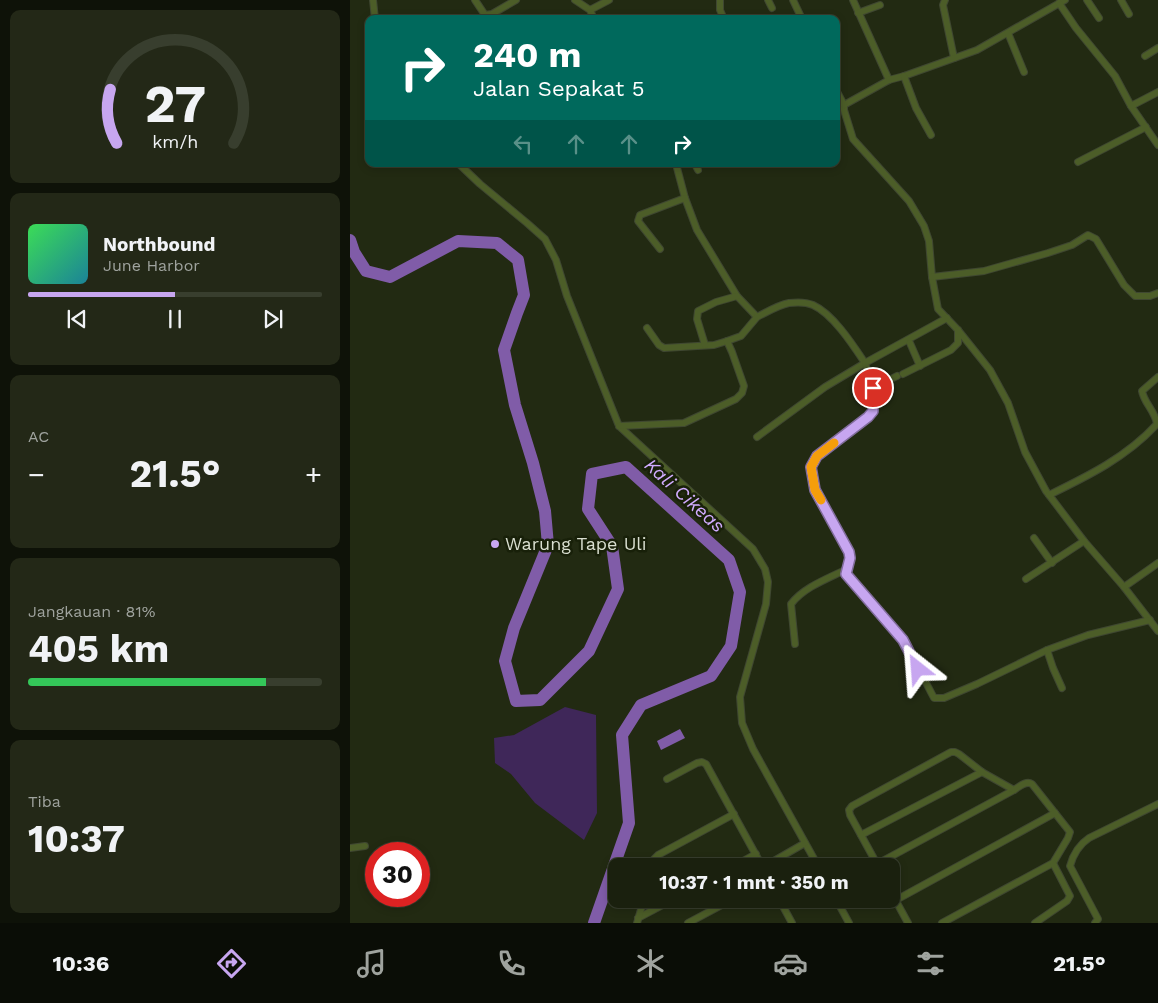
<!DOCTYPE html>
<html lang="id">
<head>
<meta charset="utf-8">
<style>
	body { margin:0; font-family:"Work Sans",sans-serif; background:#232817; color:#f1f3f6; height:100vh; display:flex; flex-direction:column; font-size:19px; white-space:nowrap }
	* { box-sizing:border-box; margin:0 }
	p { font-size:16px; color:#9fa39e }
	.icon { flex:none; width:28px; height:28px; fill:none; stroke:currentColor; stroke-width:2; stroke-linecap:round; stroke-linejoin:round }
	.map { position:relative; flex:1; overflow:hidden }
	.side { display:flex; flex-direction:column; gap:10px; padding:10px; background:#0e1208; width:350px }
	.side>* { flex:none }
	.hud { position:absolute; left:15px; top:15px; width:475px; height:152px; border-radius:10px; box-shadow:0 2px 8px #0003,0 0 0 1px #383e2e; background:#00695c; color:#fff; overflow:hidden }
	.speed { position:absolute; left:15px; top:842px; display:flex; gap:10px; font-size:25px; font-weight:700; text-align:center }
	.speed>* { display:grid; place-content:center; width:65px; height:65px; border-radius:50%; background:#1a200e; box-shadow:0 2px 8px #0003,0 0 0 1px #383e2e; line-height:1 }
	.speed .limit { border:8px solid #d22; background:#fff; color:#111 }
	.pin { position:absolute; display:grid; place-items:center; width:42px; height:42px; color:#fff; margin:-21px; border:2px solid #fff; border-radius:50%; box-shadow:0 1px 5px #0007 }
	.me { position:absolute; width:55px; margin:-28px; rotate:332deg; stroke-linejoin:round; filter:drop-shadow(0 0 4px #0008) }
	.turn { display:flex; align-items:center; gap:18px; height:105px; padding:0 25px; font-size:22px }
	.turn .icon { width:65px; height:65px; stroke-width:2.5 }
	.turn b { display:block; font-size:35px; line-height:42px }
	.lanes { display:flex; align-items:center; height:48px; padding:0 25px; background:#0003; justify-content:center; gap:25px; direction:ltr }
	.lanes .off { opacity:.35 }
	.big { font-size:38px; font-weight:700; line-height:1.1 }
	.side .widget { flex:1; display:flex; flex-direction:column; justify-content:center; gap:8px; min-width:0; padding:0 18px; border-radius:10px; background:#232817 }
	.side .dial { align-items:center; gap:0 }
	.dial svg { height:130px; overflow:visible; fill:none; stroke:#383e2e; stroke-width:7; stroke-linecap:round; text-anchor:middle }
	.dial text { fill:#f1f3f6; stroke:none }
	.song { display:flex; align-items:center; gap:15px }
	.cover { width:60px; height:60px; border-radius:8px; background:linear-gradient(135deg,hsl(130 70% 55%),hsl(190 70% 35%)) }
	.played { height:5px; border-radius:2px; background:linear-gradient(90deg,#c7a6f0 50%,#383e2e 50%) }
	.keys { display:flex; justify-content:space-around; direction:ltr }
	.heat { display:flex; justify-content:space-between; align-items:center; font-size:28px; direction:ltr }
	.charge { height:8px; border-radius:4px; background:linear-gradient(90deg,#34c759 81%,#383e2e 0) }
	.trip { position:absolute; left:258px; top:858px; width:292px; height:50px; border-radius:10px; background:#1a200e; box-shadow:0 2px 8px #0003,0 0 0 1px #383e2e; font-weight:700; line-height:50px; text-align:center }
	.dock { display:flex; height:80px; justify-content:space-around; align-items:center; background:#0a0d06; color:#9fa39e }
	.dock .icon { width:35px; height:35px }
	.dock .active { color:#c7a6f0 }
	.dock b { font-size:22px; color:#f1f3f6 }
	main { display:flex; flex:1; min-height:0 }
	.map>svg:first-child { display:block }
</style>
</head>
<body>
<main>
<section class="side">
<div class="widget dial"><svg viewBox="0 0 100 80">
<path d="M14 69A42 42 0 1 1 86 69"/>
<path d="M14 69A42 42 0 0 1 10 36" stroke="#c7a6f0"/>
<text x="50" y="56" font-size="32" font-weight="700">27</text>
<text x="50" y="72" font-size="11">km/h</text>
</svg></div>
<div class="widget">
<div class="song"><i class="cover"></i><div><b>Northbound</b><p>June Harbor</p></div></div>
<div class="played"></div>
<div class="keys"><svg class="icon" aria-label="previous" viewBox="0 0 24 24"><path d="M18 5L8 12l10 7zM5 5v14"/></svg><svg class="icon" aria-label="pause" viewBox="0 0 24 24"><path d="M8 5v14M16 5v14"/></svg><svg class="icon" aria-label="next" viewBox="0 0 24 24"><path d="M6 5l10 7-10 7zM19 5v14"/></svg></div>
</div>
<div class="widget"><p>AC</p>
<div class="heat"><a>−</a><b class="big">21.5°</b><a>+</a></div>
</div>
<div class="widget"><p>Jangkauan · 81%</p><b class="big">405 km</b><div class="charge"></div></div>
<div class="widget"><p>Tiba</p><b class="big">10:37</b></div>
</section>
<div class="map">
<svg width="808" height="923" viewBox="0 0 808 923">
	<rect width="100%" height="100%" fill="#222a12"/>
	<polygon fill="#3f2759" points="215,707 246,715 247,813 234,840 185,803 161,774 145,763 144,738 164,735"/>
	<polygon fill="#805ca8" points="330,729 335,738 311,750 307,741"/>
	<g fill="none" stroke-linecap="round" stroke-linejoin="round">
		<polyline stroke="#805ca8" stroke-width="12" points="0,240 4,252 16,271 40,277 108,241 147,243 168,260 174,295 167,313 154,350 165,405 183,463 195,511 198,545 164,628 155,661 166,701 190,700 239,651 268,589 262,546 238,509 242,474 276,467 379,560 390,592 381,646 361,676 291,705 272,735 279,823 244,923"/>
		<g stroke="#3f4731" stroke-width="8">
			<g id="street">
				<polyline points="23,0 25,19"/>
				<polyline points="125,0 135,15 142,14 166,0"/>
				<polyline points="225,0 240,10 244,19"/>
				<polyline points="370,0 370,10 374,19"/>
				<polyline points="418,0 422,8"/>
				<polyline points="443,0 452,19"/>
				<polyline points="503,0 539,80"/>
				<polyline points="595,0 593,5 604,58"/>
				<polyline points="715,0 627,50 554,76 539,80 494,105 494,110 503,139 559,201 574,226 579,241 582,277 588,309 608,330 640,370 658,403 675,452 696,491 734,541 774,587 808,631"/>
				<polyline points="737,0 749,18"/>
				<polyline points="771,0 779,14"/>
				<polyline points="709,3 726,28 765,76 781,106 808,145"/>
				<polyline points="240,10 259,0"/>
				<polyline points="508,13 530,5"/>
				<polyline points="658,33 674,72"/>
				<polyline points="795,56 808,48"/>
				<polyline points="554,76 566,108 581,135"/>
				<polyline points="486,90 494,105"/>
				<polyline points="781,106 808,92"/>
				<polyline points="728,162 796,127"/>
				<polyline points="109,164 130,184 177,223 195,239 206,260 217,296 269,426 403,549 415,569 418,582 416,604 390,697 392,723 403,749 468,866"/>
				<path d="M326 164 335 198 347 230 387 296 407 317C417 312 428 305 439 303 447 302 456 302 463 305 483 314 503 345 515 363L475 387 407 437"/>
				<polyline points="345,164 348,170"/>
				<polyline points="310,249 288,221 290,215 335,198"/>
				<polyline points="582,277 634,271 698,253 722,245 738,235 746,239 774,285 785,296 800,296 808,293"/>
				<path d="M597 318 515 363C520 379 530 402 519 417L467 456 461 467 465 490 499 552 500 557 496 574 553 639 584 698H594L627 684 697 650 738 635 800 620"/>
				<polyline points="297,328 309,345 314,348 364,345 377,341"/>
				<polyline points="560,343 570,366"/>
				<polyline points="355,345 347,319 348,311 366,302 387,296"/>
				<polyline points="553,374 601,350 608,343 608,330"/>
				<polyline points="523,388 547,376"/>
				<polyline points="269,426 334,423 386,399 392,393 394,386 382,352 377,341 391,336 407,317"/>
				<path d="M699 495C738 476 777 457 807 424 805 411 794 403 792 391L808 377"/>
				<polyline points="684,538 702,563"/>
				<polyline points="676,579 734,541"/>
				<polyline points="774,587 808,563"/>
				<path d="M445 644 441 604C454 587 477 579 497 569"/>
				<polyline points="697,650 703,668 712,688"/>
				<polyline points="317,779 347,763 352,762 356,764 412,866"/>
				<polyline points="511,835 632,772"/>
				<polyline points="0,848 15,846"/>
				<polyline points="527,864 664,790"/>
				<polyline points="302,866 304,859 308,855 384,814"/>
				<polyline points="384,866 406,854"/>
				<polyline points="415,866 455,843"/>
				<path d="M528 866 500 815 499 810 502 806 601 752H605L609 754 632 772 664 790C669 787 676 780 682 784L720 832 718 838 703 863 592 923"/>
				<polyline points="541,892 558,923"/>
				<polyline points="429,899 442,923"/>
				<polyline points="486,899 499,923"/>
				<polyline points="546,900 705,813"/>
				<polyline points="288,918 324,899"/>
				<polyline points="287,923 294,899"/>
				<polyline points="338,923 383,899"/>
				<polyline points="685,923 717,901 720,896 703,863"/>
				<path d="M745 923 748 919 720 866C723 855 730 844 739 838L808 804"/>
			</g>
		</g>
		<use href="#street" stroke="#4c5d28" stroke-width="6"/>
	</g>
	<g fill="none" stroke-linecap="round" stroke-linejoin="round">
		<g stroke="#816c9c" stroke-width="12">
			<polyline id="route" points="523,388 523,411 518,417 467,456 461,467 465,490 499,552 500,558 496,574 553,640 568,669"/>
		</g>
		<use href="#route" stroke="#c7a6f0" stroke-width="9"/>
		<polyline stroke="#f59e0b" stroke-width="9" points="471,500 465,490 461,467 467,456 484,443"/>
	</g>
	<circle fill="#c7a6f0" stroke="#182009" stroke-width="2" cx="145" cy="544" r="5"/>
	<g text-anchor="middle" stroke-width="5" stroke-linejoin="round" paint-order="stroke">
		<g font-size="18" fill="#dadfd1" stroke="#182009" text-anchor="start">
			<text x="155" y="550">Warung Tape Uli</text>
		</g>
		<g font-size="19" font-style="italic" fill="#d1acff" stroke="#182009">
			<text transform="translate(335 495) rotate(42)" y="7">Kali Cikeas</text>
		</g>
	</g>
</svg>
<div class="speed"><div class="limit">30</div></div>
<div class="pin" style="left:523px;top:388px;background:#d93025"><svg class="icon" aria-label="arrive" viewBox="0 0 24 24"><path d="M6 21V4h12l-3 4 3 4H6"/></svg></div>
<svg class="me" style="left:568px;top:669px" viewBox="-20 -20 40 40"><path d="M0-17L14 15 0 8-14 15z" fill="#c7a6f0" stroke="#fff" stroke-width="4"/></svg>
<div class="trip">10:37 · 1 mnt · 350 m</div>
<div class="hud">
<div class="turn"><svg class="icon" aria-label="right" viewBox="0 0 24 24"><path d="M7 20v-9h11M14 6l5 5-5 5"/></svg><div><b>240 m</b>Jalan Sepakat 5</div></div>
<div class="lanes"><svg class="icon off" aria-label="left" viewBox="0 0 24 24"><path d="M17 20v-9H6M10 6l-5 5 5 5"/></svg><svg class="icon off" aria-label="ahead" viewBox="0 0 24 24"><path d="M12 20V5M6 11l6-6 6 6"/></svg><svg class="icon off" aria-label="ahead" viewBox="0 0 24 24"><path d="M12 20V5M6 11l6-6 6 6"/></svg><svg class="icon" aria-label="right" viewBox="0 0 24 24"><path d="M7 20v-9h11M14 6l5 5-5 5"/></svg></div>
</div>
</div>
</main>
<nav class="dock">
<b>10:36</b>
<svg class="icon active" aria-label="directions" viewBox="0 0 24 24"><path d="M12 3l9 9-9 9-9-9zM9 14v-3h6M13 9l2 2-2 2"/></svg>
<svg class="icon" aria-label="music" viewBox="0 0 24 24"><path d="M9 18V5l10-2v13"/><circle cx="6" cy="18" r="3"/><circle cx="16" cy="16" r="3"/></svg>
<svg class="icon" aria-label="phone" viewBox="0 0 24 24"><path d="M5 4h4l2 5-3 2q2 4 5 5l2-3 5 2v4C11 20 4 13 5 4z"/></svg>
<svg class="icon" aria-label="climate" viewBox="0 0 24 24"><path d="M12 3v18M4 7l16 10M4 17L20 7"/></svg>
<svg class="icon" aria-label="car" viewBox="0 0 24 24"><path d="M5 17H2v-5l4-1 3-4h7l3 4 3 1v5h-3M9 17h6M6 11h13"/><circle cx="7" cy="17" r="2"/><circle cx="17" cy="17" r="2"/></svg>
<svg class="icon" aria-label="filters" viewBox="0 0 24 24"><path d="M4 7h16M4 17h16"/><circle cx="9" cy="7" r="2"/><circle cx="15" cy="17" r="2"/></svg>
<b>21.5°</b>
</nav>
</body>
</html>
